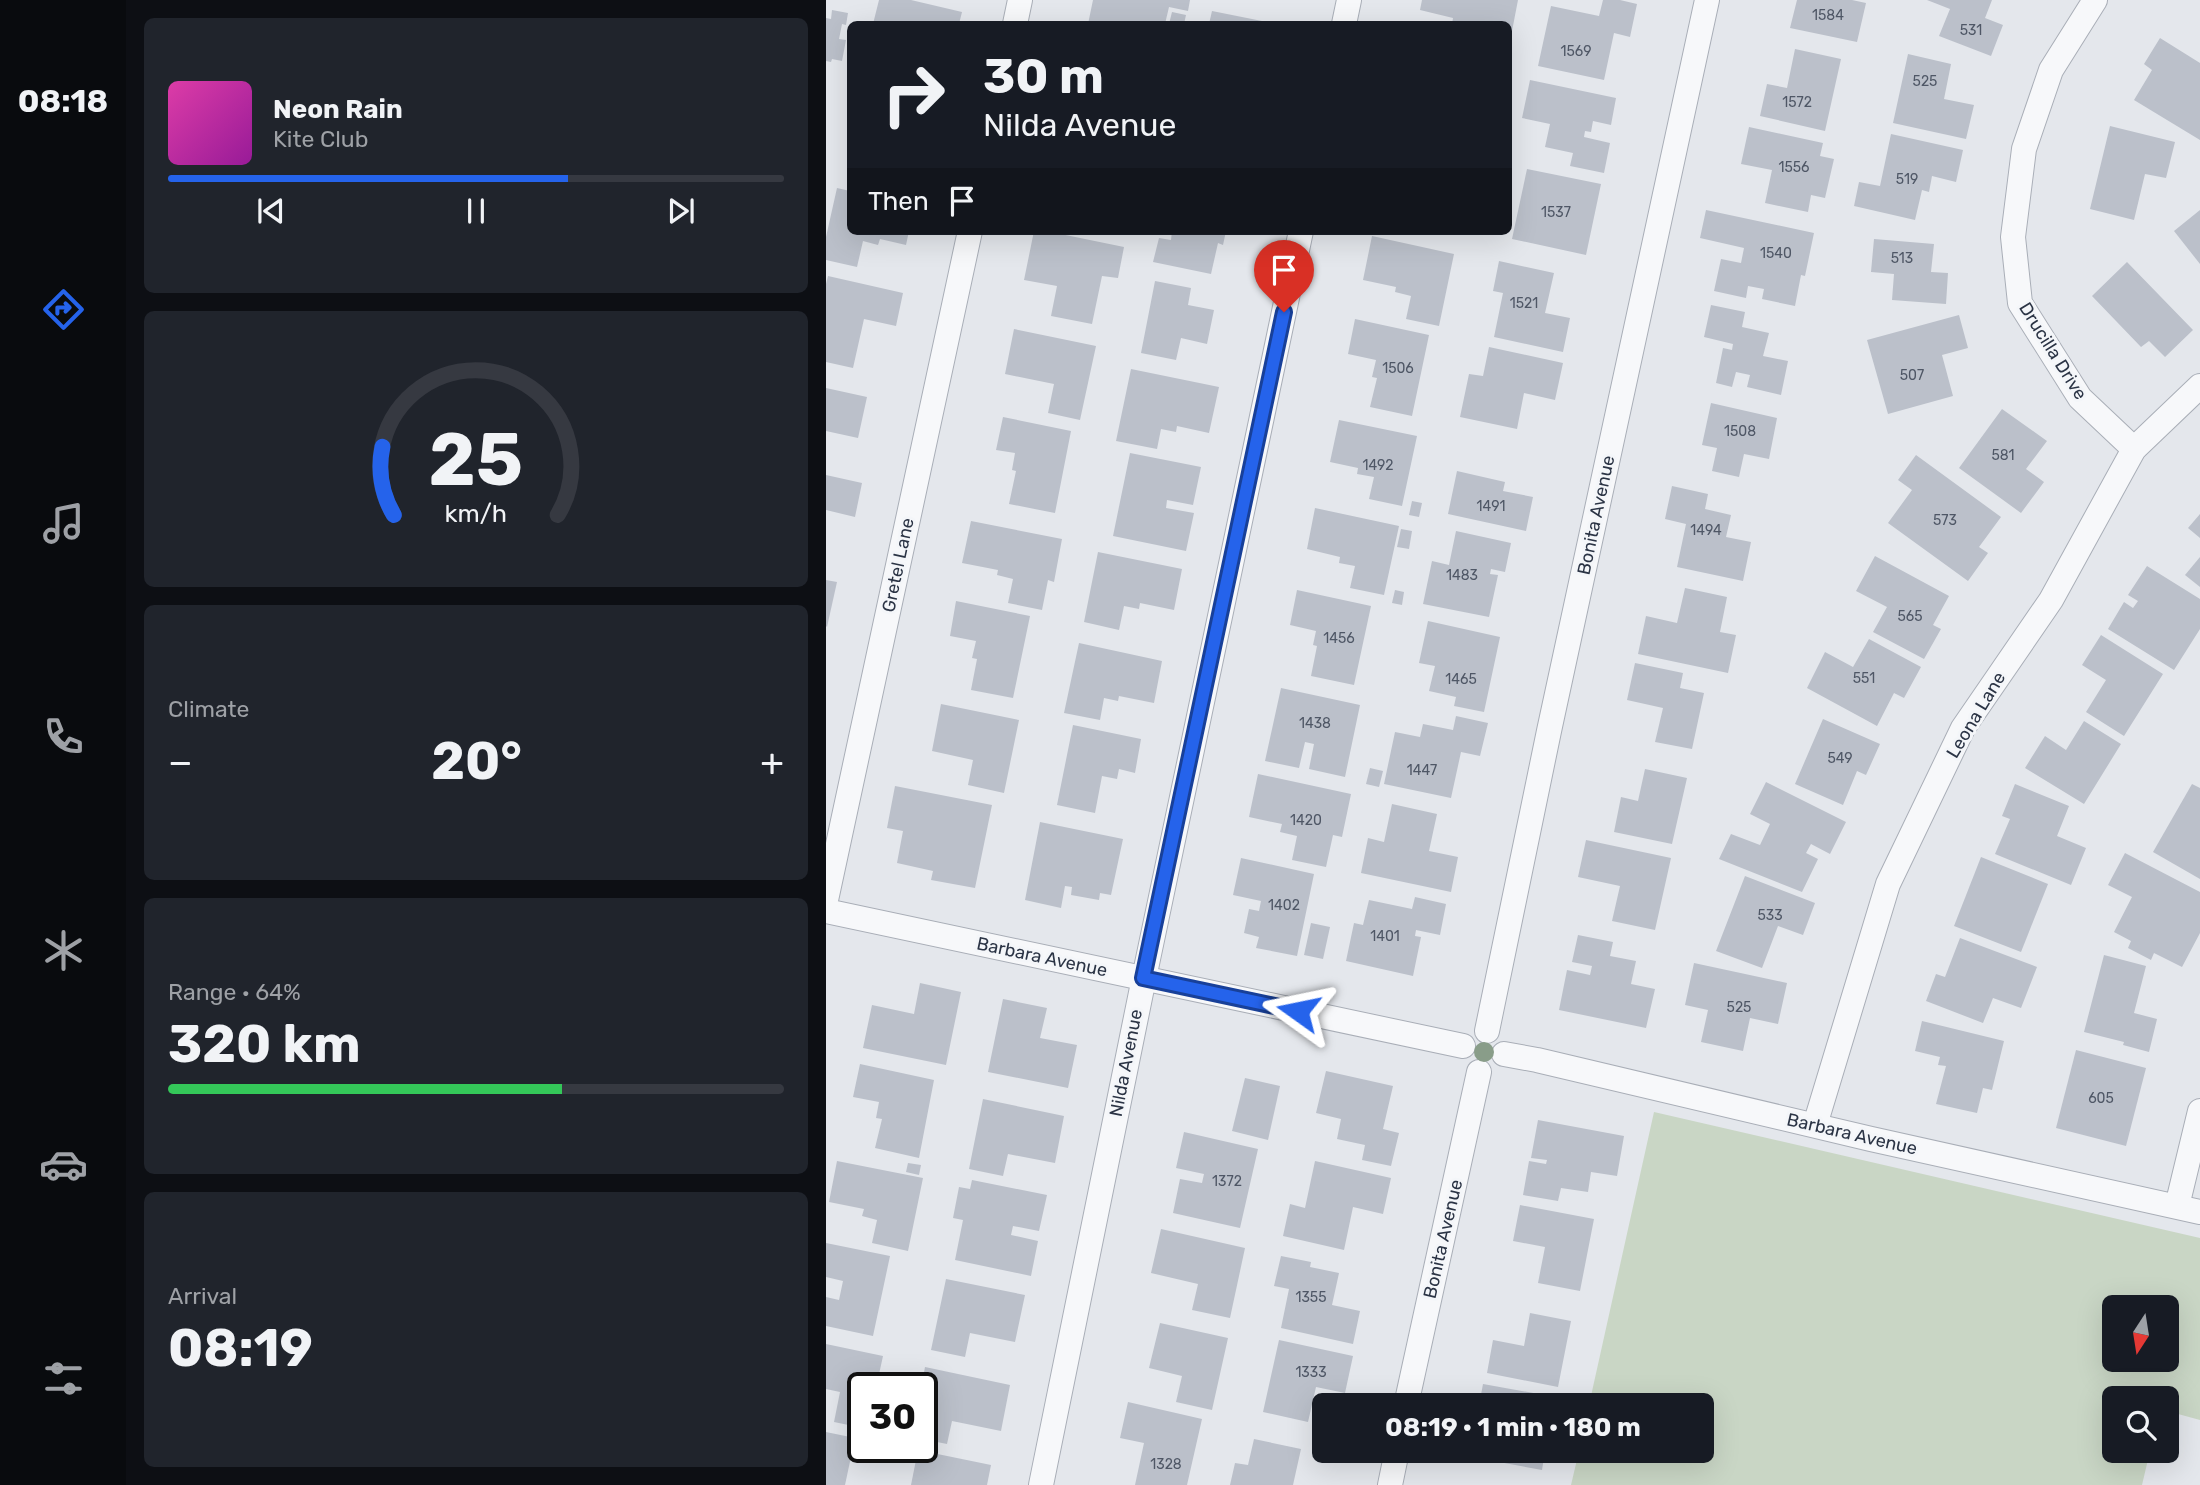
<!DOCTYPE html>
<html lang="en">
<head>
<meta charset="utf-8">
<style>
	body { margin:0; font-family:Rubik,sans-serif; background:#20242c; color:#f1f3f6; height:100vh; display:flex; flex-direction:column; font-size:26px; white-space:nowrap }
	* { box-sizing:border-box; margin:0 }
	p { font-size:23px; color:#9ea1a6 }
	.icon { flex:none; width:38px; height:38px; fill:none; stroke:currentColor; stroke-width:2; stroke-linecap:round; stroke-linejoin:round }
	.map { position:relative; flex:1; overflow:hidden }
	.side { display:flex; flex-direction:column; gap:18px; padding:18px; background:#0d0f14; width:700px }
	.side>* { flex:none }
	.banner { position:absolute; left:21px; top:21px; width:665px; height:214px; border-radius:10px; box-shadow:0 7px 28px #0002; background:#171b24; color:#f1f3f6; overflow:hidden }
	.needle { width:46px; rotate:192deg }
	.buttons { position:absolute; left:1276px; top:1295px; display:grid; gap:14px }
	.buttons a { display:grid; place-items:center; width:77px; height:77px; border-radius:10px; background:#171b24; box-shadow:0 7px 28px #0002; font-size:35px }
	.speed { position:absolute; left:21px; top:1372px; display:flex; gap:14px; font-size:35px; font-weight:700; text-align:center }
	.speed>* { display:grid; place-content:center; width:91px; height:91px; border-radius:50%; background:#171b24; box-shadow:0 7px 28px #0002; line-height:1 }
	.speed .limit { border:4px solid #111; border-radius:10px; background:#fff; color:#111 }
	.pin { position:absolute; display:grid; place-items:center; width:60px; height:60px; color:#fff; margin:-72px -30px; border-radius:50% 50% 50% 0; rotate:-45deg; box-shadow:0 0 7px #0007 }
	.pin .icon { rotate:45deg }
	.me { position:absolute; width:77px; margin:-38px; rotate:282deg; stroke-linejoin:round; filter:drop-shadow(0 0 5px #0008) }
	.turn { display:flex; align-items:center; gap:24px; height:147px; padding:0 21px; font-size:32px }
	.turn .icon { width:91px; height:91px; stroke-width:2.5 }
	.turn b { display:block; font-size:49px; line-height:60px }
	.then { display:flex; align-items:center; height:66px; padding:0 21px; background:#0003; gap:14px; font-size:26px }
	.big { font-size:52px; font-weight:700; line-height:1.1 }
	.side .card { flex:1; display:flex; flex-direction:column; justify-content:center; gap:10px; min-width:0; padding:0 24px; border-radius:10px; background:#20242c }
	.side .dial { align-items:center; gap:0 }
	.dial svg { height:182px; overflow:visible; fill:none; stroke:#363941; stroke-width:7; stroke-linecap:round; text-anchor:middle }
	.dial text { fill:#f1f3f6; stroke:none }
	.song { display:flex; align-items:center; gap:21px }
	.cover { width:84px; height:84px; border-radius:10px; background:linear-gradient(135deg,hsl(320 70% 55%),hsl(300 70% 35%)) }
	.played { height:7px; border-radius:4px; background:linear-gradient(90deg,#2563eb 65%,#363941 65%) }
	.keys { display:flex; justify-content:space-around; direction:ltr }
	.heat { display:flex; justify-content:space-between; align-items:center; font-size:38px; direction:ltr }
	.charge { height:10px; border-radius:5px; background:linear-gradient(90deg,#34c759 64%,#363941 0) }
	.trip { position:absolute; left:486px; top:1393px; width:402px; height:70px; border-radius:10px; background:#171b24; box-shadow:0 7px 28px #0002; font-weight:700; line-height:70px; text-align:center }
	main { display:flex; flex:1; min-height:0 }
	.dock { display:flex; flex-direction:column; width:126px; justify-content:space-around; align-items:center; background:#090b0e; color:#9ea1a6 }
	.dock .icon { width:49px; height:49px }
	.dock .on { color:#2563eb }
	.dock b { font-size:32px; color:#f1f3f6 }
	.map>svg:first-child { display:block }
</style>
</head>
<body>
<main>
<nav class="dock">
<b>08:18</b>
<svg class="icon on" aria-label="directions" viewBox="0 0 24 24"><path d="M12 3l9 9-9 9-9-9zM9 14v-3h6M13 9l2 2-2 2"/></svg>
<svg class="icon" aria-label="music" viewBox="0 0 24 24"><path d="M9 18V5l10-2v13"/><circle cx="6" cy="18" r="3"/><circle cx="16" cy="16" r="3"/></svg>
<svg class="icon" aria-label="phone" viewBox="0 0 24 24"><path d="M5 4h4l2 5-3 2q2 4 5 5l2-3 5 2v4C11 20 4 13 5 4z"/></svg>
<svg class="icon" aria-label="climate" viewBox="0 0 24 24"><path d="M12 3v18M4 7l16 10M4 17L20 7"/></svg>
<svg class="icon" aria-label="car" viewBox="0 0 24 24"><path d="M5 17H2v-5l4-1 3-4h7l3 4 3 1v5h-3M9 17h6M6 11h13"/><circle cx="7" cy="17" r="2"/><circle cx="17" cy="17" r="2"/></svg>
<svg class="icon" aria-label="filters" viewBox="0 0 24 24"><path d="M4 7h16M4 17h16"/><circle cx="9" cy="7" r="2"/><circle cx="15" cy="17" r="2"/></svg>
</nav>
<section class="side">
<div class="card">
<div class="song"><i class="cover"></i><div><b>Neon Rain</b><p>Kite Club</p></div></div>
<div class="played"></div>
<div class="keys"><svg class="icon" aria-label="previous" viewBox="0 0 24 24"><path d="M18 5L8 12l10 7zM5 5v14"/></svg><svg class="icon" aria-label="pause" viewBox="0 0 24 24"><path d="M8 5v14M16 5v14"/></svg><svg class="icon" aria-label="next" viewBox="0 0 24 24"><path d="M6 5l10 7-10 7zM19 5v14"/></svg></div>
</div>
<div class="card dial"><svg viewBox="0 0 100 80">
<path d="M14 69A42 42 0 1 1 86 69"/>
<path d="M14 69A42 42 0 0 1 9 39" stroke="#2563eb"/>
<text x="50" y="56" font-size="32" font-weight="700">25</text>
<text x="50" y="72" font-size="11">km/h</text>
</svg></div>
<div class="card"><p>Climate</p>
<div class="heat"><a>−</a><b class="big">20°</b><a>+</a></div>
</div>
<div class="card"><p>Range · 64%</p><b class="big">320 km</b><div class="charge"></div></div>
<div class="card"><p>Arrival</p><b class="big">08:19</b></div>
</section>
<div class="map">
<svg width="1374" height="1485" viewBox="0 0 1374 1485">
	<rect width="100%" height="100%" fill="#e4e7ec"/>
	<path fill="#c9d6c5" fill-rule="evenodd" d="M828 1112 1374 1238V1420L1341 1411 1340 1398H1288V1451H1324L1316 1485H745L753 1451H877V1405H763ZM1288 1307H1340V1360H1288Z"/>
	<g fill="#bbc0ca">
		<polygon points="53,0 85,0 136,12 133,24 47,24"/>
		<polygon points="267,0 364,0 362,11 343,7 339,24 262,24"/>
		<polygon points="596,0 692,0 686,31 682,30 682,24 626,24 627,18 594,10"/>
		<polygon points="777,0 794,0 811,4 804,37 788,33 778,80 712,66 725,6 773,16"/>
		<polygon points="971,0 1026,0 1040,3 1031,42 964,28"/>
		<polygon points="1101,0 1166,0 1159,18 1177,25 1165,56 1113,36 1124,9"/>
		<polygon points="6,10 22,13 20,25 16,24 13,39 20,40 16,61 6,59 5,62 0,61 0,18 5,19"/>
		<polygon points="386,11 446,23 446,24 383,24"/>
		<polygon points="346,12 360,15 358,24 343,24"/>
		<polygon points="1334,38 1374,63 1374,140 1308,100 1326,70 1318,64"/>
		<polygon points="969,49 1015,59 999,131 934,116 941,84 961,88"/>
		<polygon points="1082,54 1125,64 1118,99 1148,105 1140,139 1067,123"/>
		<polygon points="704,80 790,98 785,125 767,121 765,132 759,131 758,137 784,143 778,173 744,166 747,153 719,147 724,124 696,118"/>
		<polygon points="1284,126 1349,142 1340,178 1319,174 1308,220 1264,209"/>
		<polygon points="923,127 997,143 994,156 1008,159 999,198 985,195 982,212 939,203 946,170 915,164"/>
		<polygon points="1065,134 1137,150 1130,182 1106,176 1103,192 1096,190 1089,220 1028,206 1033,182 1054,186"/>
		<polygon points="701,169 775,184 760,255 686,239"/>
		<polygon points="11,188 24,191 24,231 83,231 80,245 54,239 52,245 37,241 31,267 0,260 0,237"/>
		<polygon points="880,210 988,233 979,276 975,275 969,306 936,299 938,289 922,286 920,298 888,291 895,259 915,263 918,248 874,238"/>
		<polygon points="1374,210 1374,264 1348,231"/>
		<polygon points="208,231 220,231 298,247 292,278 276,276 266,324 225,316 231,286 198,280"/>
		<polygon points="346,231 400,231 397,245 392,243 385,274 327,262 333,238 345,240"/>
		<polygon points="546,236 628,254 613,326 580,319 585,296 569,292 570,287 537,280"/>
		<polygon points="1048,239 1108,244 1105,272 1122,273 1120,304 1066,300 1068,274 1045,272"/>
		<polygon points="673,261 728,273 719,313 744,318 737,352 668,337 677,293 667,291"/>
		<polygon points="1301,262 1367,330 1339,357 1323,341 1315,347 1266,296"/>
		<polygon points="2,276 77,293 70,326 38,319 27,368 0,362 0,284"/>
		<polygon points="329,281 365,288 362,305 388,310 381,344 355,338 350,360 315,353"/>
		<polygon points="885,305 919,312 916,327 943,333 937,356 962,361 955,395 921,387 924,375 910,372 906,387 890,383 897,348 906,350 907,344 878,337"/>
		<polygon points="1133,315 1142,348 1116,355 1127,396 1062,414 1041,340"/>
		<polygon points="529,319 603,335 586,416 544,407 551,378 546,377 550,360 522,354"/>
		<polygon points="188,329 270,346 254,420 222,413 228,384 179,374"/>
		<polygon points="663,347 737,363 729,400 698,393 691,429 634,417 643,374 657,376"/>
		<polygon points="305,369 393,387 383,433 351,426 350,432 335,429 331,449 290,441"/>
		<polygon points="0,388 41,397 32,438 0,431"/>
		<polygon points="885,403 951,418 943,459 918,454 913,477 886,471 891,448 876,445"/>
		<polygon points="1176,409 1221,441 1200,469 1218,482 1195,513 1133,468"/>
		<polygon points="177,417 245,431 229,513 183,504 190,471 186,470 189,453 170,450"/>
		<polygon points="513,420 591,436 576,506 543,499 548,477 531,474 532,468 504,462"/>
		<polygon points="304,453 375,467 367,505 341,500 340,508 368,513 360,551 287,536"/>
		<polygon points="1090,455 1175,517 1153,547 1162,553 1142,581 1062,523 1086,490 1072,480"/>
		<polygon points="631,471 679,482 677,491 707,497 700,531 622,514"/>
		<polygon points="0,475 36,483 29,517 0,510"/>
		<polygon points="846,486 882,494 879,509 905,515 900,537 925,542 917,581 851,567 860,524 839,519"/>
		<polygon points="586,501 596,503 593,517 583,515"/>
		<polygon points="489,508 573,526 558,595 524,588 529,566 513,563 514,557 481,549"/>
		<polygon points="1374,514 1374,538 1362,528"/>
		<polygon points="145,521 236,539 228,582 222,580 216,610 182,603 187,579 171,575 172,570 136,563"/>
		<polygon points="575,529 586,531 583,549 571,547"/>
		<polygon points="630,531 685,543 679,572 665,569 664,574 672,575 663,617 597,604 606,561 623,565"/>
		<polygon points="272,552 356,569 348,610 314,603 313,609 298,606 293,630 258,622"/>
		<polygon points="1049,556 1123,596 1107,625 1115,629 1098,659 1047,632 1061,607 1030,591"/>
		<polygon points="1374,557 1374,587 1359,575"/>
		<polygon points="1321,566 1374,599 1374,629 1348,670 1282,629 1298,602 1307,608 1312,601 1302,595"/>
		<polygon points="0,580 11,582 1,627 0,626"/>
		<polygon points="859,588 901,597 894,632 910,635 902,673 812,654 820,616 851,623"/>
		<polygon points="471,590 545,606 528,685 485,676 491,646 487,645 490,631 464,625"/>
		<polygon points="569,590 578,592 576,605 566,603"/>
		<polygon points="130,601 204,616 187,698 145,690 151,659 146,658 150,641 124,636"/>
		<polygon points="602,621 674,637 658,712 628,706 630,697 603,691 609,666 593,663"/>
		<polygon points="1275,635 1337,674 1298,736 1260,712 1280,680 1256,665"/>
		<polygon points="1043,639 1095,667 1078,698 1068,693 1051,726 981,688 999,652 1027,667"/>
		<polygon points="253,643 336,661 328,703 293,696 292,701 278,698 274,720 238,713"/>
		<polygon points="809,663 857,673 854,688 878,693 866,749 829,742 837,708 801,700"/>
		<polygon points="455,688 534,705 519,777 483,769 488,744 479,742 473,768 439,761"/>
		<polygon points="115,704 193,720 178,793 142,785 147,760 106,751"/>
		<polygon points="630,716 662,723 654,756 635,752 625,798 558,784 569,732 594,737 597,724 627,730"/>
		<polygon points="997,719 1054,744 1040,775 1031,771 1017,805 969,784"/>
		<polygon points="1258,721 1295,744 1258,804 1199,768 1219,736 1240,750"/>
		<polygon points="247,725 315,739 309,773 293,769 291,779 276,776 269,813 231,805"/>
		<polygon points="544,768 557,771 553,787 540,784"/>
		<polygon points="819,769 861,778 846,844 788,832 795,797 812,801"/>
		<polygon points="432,774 525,794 516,837 507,835 500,867 466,860 471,836 454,832 456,824 423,817"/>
		<polygon points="940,782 1020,822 1004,854 985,844 980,853 992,859 976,892 893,859 905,834 934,845 944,824 924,814"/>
		<polygon points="1189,784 1243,806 1231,836 1260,848 1245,885 1169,854 1184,819 1176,816"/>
		<polygon points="1366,784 1374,788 1374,879 1327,852"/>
		<polygon points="69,786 166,805 149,888 105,880 107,871 71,863 77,831 61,828"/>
		<polygon points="566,804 611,814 603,851 632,857 625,892 535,873 542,838 558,842"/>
		<polygon points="214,822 297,839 285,895 274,893 273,900 245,895 246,887 239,886 235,908 199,900"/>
		<polygon points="760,840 845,858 829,930 786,921 794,886 752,877"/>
		<polygon points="1299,853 1374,892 1374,933 1356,967 1328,953 1325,960 1302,948 1305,941 1288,932 1306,897 1282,885"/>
		<polygon points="1155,857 1222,884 1195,952 1128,926"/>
		<polygon points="415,858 488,874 471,956 430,948 433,937 418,933 423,909 433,911 435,901 407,895"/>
		<polygon points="919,876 989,903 977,935 952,926 936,968 890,951"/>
		<polygon points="589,897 620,904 614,935 590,930 589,936 595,937 587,976 520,961 528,923 537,925 543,900 586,909"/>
		<polygon points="485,923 504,927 497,959 478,955"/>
		<polygon points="752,935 787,942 784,956 810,961 805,984 829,989 820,1028 733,1010 741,970 764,975 766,966 746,962"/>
		<polygon points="1134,938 1211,967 1195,1008 1167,998 1157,1023 1100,1001 1110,974 1119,977"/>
		<polygon points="1278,955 1320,966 1308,1013 1331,1019 1323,1052 1297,1045 1298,1042 1258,1032"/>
		<polygon points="868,963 961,983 952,1024 924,1018 917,1051 875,1042 882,1010 859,1005"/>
		<polygon points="94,983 135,992 120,1065 37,1048 46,1005 88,1014"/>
		<polygon points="177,999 221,1008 214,1038 251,1045 242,1088 162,1072"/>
		<polygon points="1096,1021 1178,1041 1166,1090 1157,1088 1151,1113 1110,1104 1120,1066 1112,1065 1114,1057 1089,1051"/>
		<polygon points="1250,1050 1320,1068 1300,1146 1230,1128"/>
		<polygon points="34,1064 108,1080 93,1158 49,1148 56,1119 50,1118 53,1102 27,1097"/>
		<polygon points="500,1071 567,1086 557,1129 573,1133 565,1166 536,1160 539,1145 511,1139 515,1119 490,1113"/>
		<polygon points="419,1078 454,1086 442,1140 406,1131"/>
		<polygon points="157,1099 238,1116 229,1163 182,1154 177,1176 143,1169"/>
		<polygon points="712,1120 798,1136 791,1176 765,1172 762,1192 735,1188 732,1201 697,1195 703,1161 720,1164 721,1160 705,1158"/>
		<polygon points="358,1132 432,1149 414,1228 347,1213 354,1179 376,1183 378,1174 350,1168"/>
		<polygon points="11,1161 97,1178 82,1251 46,1243 51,1220 36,1216 38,1209 3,1202"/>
		<polygon points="489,1161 565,1178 557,1214 527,1207 518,1250 457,1236 464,1204 479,1208"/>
		<polygon points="82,1163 95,1165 93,1175 80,1172"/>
		<polygon points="146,1180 221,1195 213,1231 187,1226 185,1235 212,1241 205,1276 129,1260 137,1220 127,1218 133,1187 144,1189"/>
		<polygon points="694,1205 768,1219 754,1291 712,1283 719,1247 687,1241"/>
		<polygon points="335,1229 419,1248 404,1318 366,1310 372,1284 325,1273"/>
		<polygon points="0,1243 64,1256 47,1336 0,1326 0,1297 13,1300 17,1281 0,1277"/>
		<polygon points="455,1256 485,1262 484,1267 513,1273 506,1305 534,1311 527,1344 455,1328 463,1289 448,1286"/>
		<polygon points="120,1279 199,1295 189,1342 144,1333 139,1357 105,1350"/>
		<polygon points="704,1313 745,1321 732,1387 661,1373 667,1340 698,1346"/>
		<polygon points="334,1323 402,1338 386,1410 350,1402 356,1376 323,1368"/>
		<polygon points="453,1340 527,1356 519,1393 490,1387 482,1422 437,1412"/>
		<polygon points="0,1344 57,1356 50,1388 37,1388 37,1428 8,1422 14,1392 0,1389"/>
		<polygon points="99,1367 184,1385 175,1431 126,1421 121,1444 96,1439 95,1388"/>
		<polygon points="657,1384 746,1400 745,1405 653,1405"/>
		<polygon points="302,1402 376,1419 361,1485 309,1485 318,1443 294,1438"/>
		<polygon points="0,1432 29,1438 19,1485 0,1485"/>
		<polygon points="428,1439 475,1449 467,1485 404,1485 409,1463 422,1465"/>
		<polygon points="92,1450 165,1465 161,1485 85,1485"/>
		<polygon points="675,1451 719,1451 716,1470 673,1462"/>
	</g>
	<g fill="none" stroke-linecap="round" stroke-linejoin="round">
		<g stroke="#a9aeb7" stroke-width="26">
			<g id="street">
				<polyline points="1269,0 1225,70 1198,149 1187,237 1194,303 1254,398 1308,449"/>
				<polyline points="189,24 194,0"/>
				<polyline points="518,24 523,0"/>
				<polyline points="0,900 144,231"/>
				<polyline points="0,911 637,1046"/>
				<polyline points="661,1031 723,731 881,0"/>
				<polyline points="678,1054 711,1060 1045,1139 1374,1212"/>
				<polyline points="989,1125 1062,884 1137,728 1225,600 1308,449 1374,386"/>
				<polyline points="1351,1206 1374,1111"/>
				<polyline points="580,1405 653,1072"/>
				<polyline points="215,1485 318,978 475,231"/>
				<polyline points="564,1485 571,1451"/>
			</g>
		</g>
		<use href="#street" stroke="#f7f8fa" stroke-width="24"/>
	</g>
	<circle fill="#899d89" cx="658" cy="1052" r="10"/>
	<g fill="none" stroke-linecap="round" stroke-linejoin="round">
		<g stroke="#184099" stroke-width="18">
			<polyline id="route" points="458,312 317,978 472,1011"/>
		</g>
		<use href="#route" stroke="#2563eb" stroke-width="12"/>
	</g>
	<g text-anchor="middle" stroke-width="6" stroke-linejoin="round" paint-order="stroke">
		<g font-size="14" fill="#4f5766">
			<text x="1002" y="20">1584</text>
			<text x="1145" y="35">531</text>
			<text x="750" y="56">1569</text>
			<text x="1099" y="86">525</text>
			<text x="971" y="107">1572</text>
			<text x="968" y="172">1556</text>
			<text x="1081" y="184">519</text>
			<text x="730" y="217">1537</text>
			<text x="950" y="258">1540</text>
			<text x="1076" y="263">513</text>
			<text x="698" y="308">1521</text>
			<text x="572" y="373">1506</text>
			<text x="1086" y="380">507</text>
			<text x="914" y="436">1508</text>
			<text x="1177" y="460">581</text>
			<text x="552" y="470">1492</text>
			<text x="665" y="511">1491</text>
			<text x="1119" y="525">573</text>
			<text x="880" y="535">1494</text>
			<text x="636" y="580">1483</text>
			<text x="1084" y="621">565</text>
			<text x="513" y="643">1456</text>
			<text x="1038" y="683">551</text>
			<text x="635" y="684">1465</text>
			<text x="489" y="728">1438</text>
			<text x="1014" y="763">549</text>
			<text x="596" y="775">1447</text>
			<text x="480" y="825">1420</text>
			<text x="458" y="910">1402</text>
			<text x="944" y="920">533</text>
			<text x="559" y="941">1401</text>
			<text x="913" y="1012">525</text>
			<text x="1275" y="1103">605</text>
			<text x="401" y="1186">1372</text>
			<text x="485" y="1302">1355</text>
			<text x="485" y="1377">1333</text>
			<text x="340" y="1469">1328</text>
		</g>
		<g font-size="18" fill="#2b3445" stroke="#f4f6f9">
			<text transform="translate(1227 351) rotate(58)" y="6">Drucilla Drive</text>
			<text transform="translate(770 515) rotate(-78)" y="6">Bonita Avenue</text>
			<text transform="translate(72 565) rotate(-78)" y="6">Gretel Lane</text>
			<text transform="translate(1150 715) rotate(-59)" y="6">Leona Lane</text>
			<text transform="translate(216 957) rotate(12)" y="6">Barbara Avenue</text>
			<text transform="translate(300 1063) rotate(-79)" y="6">Nilda Avenue</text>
			<text transform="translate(1026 1134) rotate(13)" y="6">Barbara Avenue</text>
			<text transform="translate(617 1239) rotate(-77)" y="6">Bonita Avenue</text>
		</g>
	</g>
</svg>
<div class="buttons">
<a><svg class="needle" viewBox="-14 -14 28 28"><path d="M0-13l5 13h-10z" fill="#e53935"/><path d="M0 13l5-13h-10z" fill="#9ea1a6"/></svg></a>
<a><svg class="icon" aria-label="search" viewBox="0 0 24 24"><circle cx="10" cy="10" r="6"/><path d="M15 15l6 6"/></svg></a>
</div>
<div class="speed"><div class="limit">30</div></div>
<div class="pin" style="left:458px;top:312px;background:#d93025"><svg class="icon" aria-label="arrive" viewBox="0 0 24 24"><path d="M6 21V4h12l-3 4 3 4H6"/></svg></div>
<svg class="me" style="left:472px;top:1011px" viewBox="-20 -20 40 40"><path d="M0-17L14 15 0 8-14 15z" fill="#2563eb" stroke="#fff" stroke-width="4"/></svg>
<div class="trip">08:19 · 1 min · 180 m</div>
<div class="banner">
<div class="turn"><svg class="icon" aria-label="right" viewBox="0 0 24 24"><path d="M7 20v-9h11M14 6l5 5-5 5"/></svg><div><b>30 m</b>Nilda Avenue</div></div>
<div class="then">Then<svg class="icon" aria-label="arrive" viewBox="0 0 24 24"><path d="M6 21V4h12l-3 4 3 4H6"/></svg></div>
</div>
</div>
</main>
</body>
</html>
